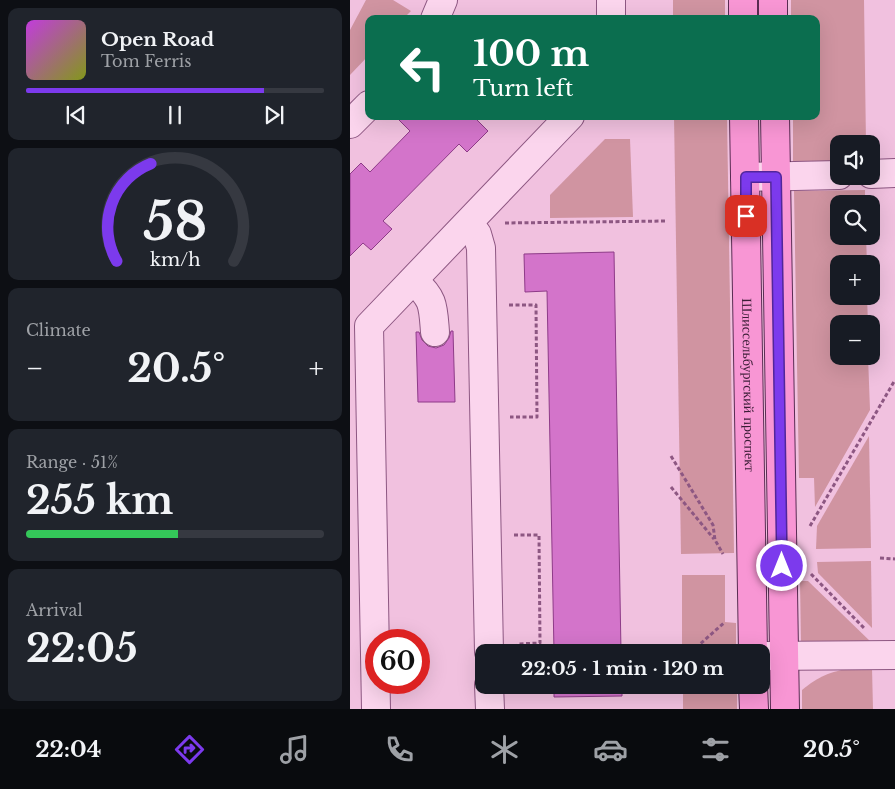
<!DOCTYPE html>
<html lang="en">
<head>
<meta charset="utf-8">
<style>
	body { margin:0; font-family:"Libre Baskerville",serif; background:#20242c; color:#f1f3f6; height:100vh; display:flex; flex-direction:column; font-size:19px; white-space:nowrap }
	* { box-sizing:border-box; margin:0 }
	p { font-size:16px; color:#9ea1a6 }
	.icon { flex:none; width:28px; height:28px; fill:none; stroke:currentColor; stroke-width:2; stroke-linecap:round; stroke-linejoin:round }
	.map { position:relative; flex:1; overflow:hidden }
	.panel { display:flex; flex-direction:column; gap:8px; padding:8px; background:#0d0f14; width:350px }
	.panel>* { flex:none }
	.banner { position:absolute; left:15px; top:15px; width:455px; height:105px; border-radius:10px; box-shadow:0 5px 20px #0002; background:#0b6e4f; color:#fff; overflow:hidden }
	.fabs { position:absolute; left:480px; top:135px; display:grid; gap:10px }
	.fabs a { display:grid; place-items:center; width:50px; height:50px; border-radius:10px; background:#171b24; box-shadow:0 5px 20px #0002; font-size:25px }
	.speed { position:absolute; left:15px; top:629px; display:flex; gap:10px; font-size:25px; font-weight:700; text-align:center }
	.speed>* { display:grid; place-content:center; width:65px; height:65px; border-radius:50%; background:#171b24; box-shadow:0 5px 20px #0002; line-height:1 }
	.speed .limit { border:8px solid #d22; background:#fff; color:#111 }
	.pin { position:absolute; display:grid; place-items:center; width:42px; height:42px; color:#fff; margin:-21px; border-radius:10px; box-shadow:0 2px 8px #0006 }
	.me { position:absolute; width:55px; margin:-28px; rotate:0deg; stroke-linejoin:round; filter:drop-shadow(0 0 4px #0008) }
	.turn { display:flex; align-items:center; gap:18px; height:105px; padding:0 25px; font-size:22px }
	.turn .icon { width:65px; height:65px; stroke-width:2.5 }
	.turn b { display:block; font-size:35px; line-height:42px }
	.big { font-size:38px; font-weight:700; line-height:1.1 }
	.panel .card { flex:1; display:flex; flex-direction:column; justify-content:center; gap:8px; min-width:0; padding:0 18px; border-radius:10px; background:#20242c }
	.panel .dial { align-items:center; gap:0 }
	.dial svg { height:130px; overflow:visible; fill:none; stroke:#363941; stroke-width:7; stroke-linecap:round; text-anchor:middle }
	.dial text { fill:#f1f3f6; stroke:none }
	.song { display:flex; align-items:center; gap:15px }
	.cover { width:60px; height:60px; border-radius:8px; background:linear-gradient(135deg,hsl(290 70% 55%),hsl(70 70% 35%)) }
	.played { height:5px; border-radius:2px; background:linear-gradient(90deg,#7c3aed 80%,#363941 80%) }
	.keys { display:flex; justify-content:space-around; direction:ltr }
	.heat { display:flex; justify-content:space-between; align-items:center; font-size:28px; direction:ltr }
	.charge { height:8px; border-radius:4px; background:linear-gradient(90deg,#34c759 51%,#363941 0) }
	.trip { position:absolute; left:125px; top:644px; width:295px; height:50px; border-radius:10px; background:#171b24; box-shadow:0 5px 20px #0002; font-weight:700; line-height:50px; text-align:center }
	.menu { display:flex; height:80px; justify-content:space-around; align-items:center; background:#090b0e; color:#9ea1a6 }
	.menu .icon { width:35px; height:35px }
	.menu .selected { color:#7c3aed }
	.menu b { font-size:22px; color:#f1f3f6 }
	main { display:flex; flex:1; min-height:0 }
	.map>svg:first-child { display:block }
</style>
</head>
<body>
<main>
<section class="panel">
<div class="card">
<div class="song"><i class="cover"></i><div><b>Open Road</b><p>Tom Ferris</p></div></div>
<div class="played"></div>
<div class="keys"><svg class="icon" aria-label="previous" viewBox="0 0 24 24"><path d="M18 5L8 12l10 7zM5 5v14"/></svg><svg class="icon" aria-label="pause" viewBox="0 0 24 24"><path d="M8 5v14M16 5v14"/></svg><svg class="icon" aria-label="next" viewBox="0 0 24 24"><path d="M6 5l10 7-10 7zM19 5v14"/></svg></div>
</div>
<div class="card dial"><svg viewBox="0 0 100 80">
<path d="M14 69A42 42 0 1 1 86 69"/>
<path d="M14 69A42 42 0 0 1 35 9" stroke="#7c3aed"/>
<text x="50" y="56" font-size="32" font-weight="700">58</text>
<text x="50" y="72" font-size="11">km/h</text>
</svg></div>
<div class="card"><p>Climate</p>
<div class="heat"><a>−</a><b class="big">20.5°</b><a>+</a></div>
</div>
<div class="card"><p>Range · 51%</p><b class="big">255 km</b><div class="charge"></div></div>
<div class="card"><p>Arrival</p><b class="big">22:05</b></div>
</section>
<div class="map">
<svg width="545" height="709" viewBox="0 0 545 709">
	<rect width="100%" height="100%" fill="#f1c1df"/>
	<g fill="#d094a1">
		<polygon points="16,0 43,0 61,11 53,19 19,19 19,55 0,75 0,30"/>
		<rect x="323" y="0" width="52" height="19"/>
		<polygon points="441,0 514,0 516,144 489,144 489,163 443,162 443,116 466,116 466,19 441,19"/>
		<polygon points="324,116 377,116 384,553 331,554"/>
		<polygon points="255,139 280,139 283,217 200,218 200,195"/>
		<polygon points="515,190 515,204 489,204 489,236 516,236 517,264 489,264 489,296 517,296 518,324 489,324 489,356 518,356 520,410 465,507 464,478 449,478 444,191"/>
		<polygon points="519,436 521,548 466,549 467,526"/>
		<polygon points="521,561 522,628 468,573 467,562"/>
		<polygon points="332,575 375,575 375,622 386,623 386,652 332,652"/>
		<polygon points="450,581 458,581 524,645 451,644"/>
		<path d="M501 668H522L523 709H452V690C469 676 480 672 501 668Z"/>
		<rect x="333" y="685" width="54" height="24"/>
	</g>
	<g fill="#d374ca" stroke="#8e3b88">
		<polygon points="45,116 123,116 138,131 117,152 109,144 33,221 42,229 21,250 13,243 0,256 0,174 11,163 20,172 60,131"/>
		<polygon points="264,252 271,652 204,652 197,291 175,292 174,254"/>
		<polygon points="101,331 103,331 105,402 68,402 66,332 69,332 72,340 78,346 86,348 94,345 99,338"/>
		<polygon points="204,685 272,685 272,696 204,697"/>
	</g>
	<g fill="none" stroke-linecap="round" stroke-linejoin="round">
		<g stroke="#8d5782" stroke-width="30">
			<g id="minor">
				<polyline points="261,0 261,19"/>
				<polyline points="85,19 93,0"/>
				<polyline points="0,124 19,105"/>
				<polyline points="521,174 545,173"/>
				<polyline points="395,177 489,175"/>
				<polyline points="119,224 127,234 131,248 139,652"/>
				<path d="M64 281C84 299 83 306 85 332"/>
				<polyline points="411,656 545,655"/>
				<polyline points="139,685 140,709"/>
				<polyline points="26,709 19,326 220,116"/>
			</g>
		</g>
		<g stroke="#5a2c53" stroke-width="30">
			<g id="major">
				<polyline points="393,0 393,19"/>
				<polyline points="423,0 423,19"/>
				<path id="s1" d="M394 116 403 652"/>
				<polyline points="425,116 435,709"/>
				<polyline points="403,685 404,709"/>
			</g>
		</g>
		<g stroke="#8d5782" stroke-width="3" stroke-dasharray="4 2.5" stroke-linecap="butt">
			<polyline points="155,223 317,221"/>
			<polyline points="159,305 186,305 187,417 160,417"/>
			<polyline points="321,456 363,525 365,540 373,554"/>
			<polyline points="321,487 364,539"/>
			<polyline points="460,526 545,380"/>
			<polyline points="164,535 189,535 190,643 167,644"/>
			<polyline points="530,558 545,559"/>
			<polyline points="461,574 514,628"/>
			<polyline points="341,652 375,622"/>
		</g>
		<use href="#minor" stroke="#fbd5ed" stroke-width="28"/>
		<use href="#major" stroke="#f896d4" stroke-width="28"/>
	</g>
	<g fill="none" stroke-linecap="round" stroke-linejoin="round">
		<g stroke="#51269a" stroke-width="12">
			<polyline id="route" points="396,216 396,177 426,177 432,566"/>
		</g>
		<use href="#route" stroke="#7c3aed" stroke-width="9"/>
	</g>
	<g text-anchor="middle" stroke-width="5" stroke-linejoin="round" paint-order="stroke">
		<g font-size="14" fill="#3b1d36" stroke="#f8d2e9">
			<text dy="5" stroke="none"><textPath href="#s1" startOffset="269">Шлиссельбургский проспект</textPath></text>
		</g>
	</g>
</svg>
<div class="fabs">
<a><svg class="icon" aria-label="sound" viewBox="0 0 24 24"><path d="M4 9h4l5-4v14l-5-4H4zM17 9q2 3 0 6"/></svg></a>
<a><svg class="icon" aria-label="search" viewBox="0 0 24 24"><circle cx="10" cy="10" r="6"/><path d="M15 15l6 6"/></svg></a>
<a>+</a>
<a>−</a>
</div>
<div class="speed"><div class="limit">60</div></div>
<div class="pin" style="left:396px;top:216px;background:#d93025"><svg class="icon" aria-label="arrive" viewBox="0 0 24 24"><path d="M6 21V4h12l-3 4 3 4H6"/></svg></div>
<svg class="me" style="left:432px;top:566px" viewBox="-20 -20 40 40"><circle r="17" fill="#7c3aed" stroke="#fff" stroke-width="3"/><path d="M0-11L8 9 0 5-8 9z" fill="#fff"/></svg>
<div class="trip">22:05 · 1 min · 120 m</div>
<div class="banner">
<div class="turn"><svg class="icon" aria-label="left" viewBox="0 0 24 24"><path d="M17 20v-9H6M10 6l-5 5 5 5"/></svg><div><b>100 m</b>Turn left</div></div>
</div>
</div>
</main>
<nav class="menu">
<b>22:04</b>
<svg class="icon selected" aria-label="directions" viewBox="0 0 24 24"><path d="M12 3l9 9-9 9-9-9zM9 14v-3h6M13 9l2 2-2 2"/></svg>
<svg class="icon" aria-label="music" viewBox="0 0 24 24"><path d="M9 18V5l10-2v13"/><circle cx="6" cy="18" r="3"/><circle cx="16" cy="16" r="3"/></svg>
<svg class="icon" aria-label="phone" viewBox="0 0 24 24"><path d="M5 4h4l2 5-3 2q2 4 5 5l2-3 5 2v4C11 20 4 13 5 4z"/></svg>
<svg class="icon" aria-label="climate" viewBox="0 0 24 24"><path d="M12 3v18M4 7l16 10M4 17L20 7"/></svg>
<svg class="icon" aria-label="car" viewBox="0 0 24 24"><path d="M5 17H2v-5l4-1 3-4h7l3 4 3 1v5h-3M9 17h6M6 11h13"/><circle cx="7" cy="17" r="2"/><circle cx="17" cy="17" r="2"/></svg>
<svg class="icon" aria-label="filters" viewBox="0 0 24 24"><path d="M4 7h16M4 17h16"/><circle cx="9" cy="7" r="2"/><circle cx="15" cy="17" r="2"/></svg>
<b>20.5°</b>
</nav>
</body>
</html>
